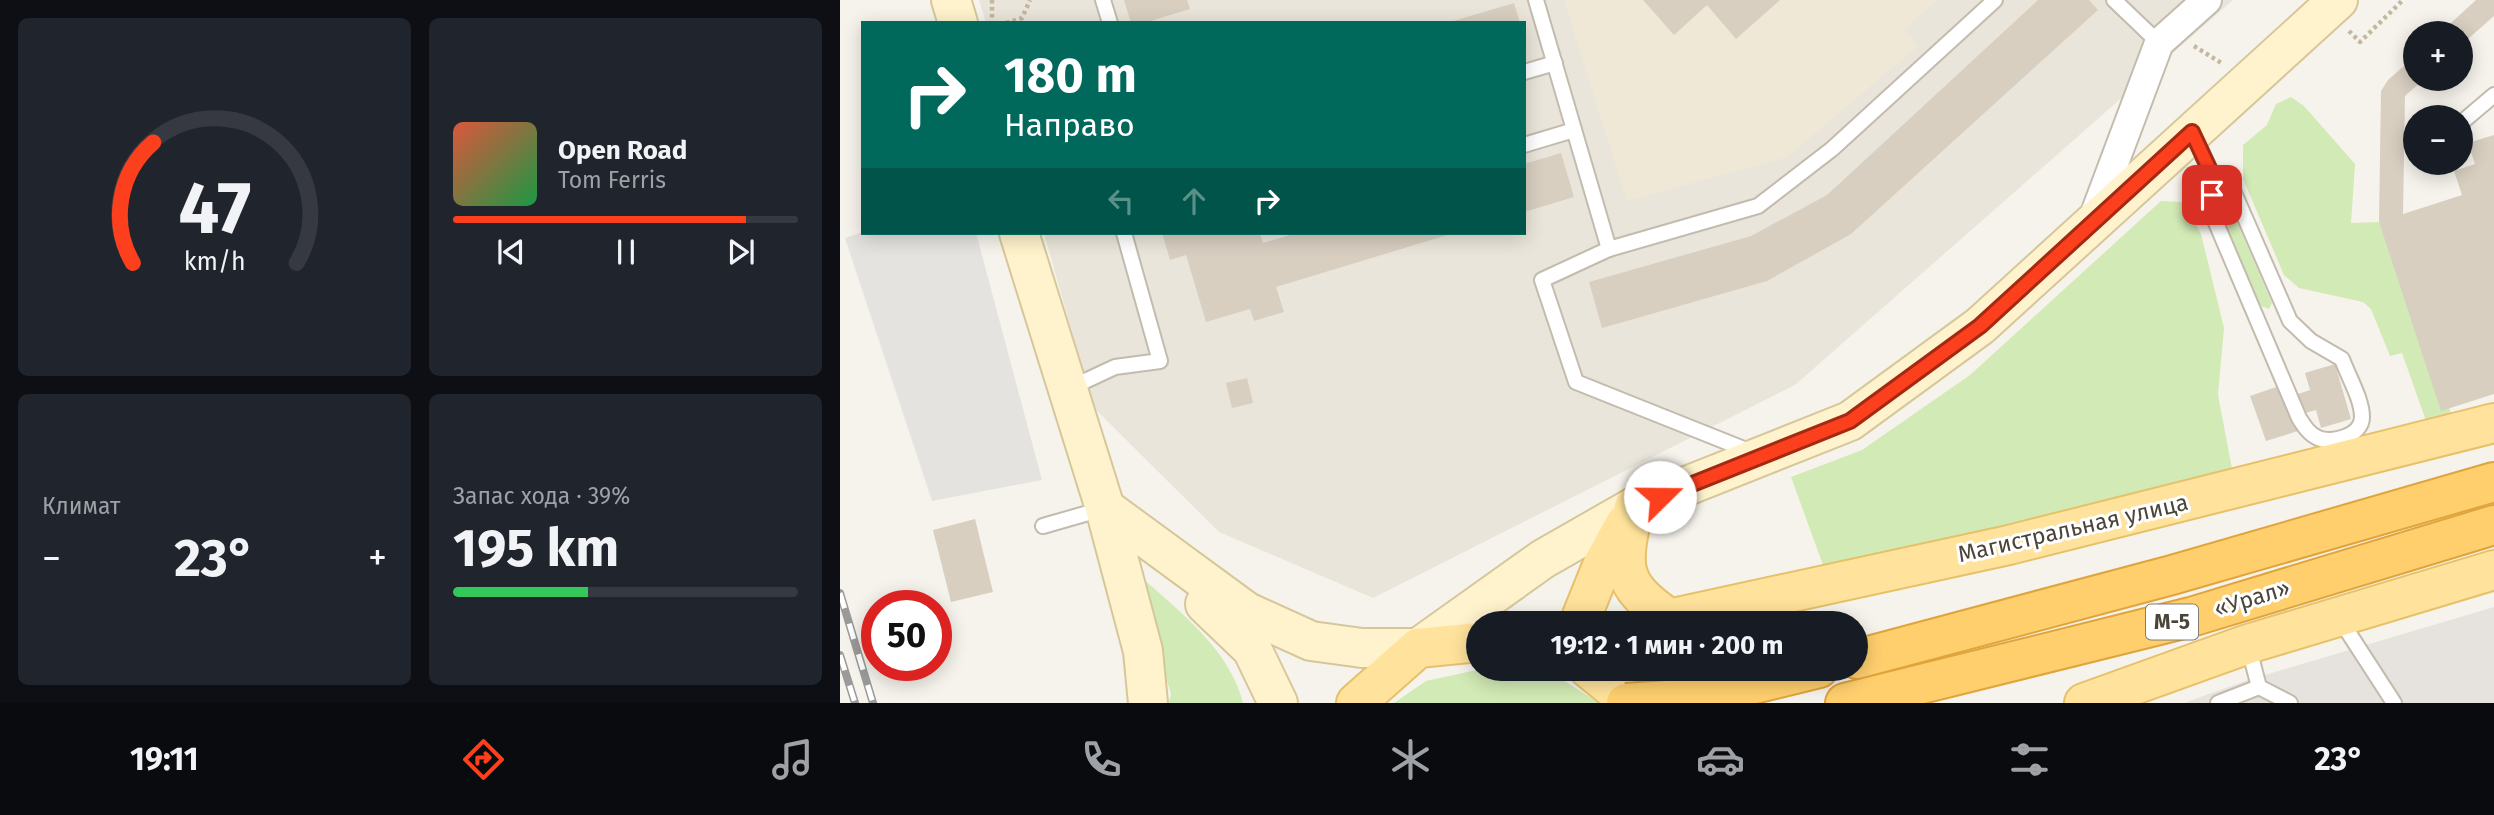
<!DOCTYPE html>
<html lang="ru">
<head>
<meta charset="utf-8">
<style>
	body { margin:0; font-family:"Fira Sans",sans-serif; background:#20242c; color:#f1f3f6; height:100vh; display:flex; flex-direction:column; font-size:26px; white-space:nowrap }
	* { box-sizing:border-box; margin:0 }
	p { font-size:23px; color:#9ea1a6 }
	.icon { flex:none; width:38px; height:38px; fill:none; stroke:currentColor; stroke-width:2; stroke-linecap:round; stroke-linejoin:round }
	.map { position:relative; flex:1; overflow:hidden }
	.panel { display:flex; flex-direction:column; gap:18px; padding:18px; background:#0d0f14; width:840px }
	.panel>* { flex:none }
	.guide { position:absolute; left:21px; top:21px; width:665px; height:214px; border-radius:0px; box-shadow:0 4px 18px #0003; background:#00695c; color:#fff; overflow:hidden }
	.fabs { position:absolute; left:1563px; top:21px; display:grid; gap:14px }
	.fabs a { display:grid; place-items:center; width:70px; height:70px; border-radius:50%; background:#171b24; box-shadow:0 4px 18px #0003; font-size:35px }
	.speed { position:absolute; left:21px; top:590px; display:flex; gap:14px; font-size:35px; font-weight:700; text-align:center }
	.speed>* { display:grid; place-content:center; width:91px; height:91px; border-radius:50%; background:#171b24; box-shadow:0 4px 18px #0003; line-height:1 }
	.speed .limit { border:10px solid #d22; background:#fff; color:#111 }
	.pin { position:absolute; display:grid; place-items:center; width:60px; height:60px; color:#fff; margin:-30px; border-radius:14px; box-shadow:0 4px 10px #0006 }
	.me { position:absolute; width:77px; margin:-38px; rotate:68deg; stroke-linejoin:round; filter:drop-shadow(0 0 5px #0008) }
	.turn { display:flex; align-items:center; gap:24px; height:147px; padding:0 28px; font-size:32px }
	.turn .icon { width:91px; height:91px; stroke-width:2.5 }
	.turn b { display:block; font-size:49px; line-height:60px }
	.lanes { display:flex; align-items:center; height:66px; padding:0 28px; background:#0003; justify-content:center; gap:35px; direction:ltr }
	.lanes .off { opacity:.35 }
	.big { font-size:52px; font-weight:700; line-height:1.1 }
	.panel .card { flex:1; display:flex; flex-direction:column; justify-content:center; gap:10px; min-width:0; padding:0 24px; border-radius:10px; background:#20242c }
	.panel .dial { align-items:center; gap:0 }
	.dial svg { height:182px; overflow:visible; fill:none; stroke:#363941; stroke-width:7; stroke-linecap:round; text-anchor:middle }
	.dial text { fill:#f1f3f6; stroke:none }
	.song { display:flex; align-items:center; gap:21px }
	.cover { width:84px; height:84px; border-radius:10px; background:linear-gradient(135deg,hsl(10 70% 55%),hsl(140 70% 35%)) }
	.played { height:7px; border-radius:4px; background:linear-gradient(90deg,#fc3f1d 85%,#363941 85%) }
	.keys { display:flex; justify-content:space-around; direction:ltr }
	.heat { display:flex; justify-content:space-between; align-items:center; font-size:38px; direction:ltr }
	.charge { height:10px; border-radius:5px; background:linear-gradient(90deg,#34c759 39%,#363941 0) }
	.panel .tiles { flex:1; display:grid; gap:18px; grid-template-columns:repeat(2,1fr) }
	.trip { position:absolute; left:626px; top:611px; width:402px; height:70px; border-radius:35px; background:#171b24; box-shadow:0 4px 18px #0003; font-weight:700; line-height:70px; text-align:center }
	.menu { display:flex; height:112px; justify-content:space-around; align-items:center; background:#090b0e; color:#9ea1a6 }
	.menu .icon { width:49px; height:49px }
	.menu .selected { color:#fc3f1d }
	.menu b { font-size:32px; color:#f1f3f6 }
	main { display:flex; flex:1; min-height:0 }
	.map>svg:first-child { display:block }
</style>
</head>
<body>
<main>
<section class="panel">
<div class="tiles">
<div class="card dial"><svg viewBox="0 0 100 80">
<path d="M14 69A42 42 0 1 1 86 69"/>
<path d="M14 69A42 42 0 0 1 23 16" stroke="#fc3f1d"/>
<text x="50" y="56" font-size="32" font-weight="700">47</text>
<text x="50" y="72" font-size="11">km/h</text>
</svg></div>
<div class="card">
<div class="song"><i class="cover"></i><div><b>Open Road</b><p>Tom Ferris</p></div></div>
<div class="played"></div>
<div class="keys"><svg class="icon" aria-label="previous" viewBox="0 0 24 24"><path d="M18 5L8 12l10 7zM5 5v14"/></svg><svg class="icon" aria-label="pause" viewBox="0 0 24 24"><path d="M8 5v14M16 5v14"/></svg><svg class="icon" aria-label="next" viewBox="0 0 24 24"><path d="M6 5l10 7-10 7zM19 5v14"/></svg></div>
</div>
<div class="card"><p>Климат</p>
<div class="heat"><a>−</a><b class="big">23°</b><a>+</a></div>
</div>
<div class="card"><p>Запас хода · 39%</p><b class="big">195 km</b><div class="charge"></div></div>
</div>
</section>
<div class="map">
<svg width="1654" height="703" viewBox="0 0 1654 703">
	<rect width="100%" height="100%" fill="#f6f3ec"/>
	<polygon fill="#eae5da" points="139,0 1393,0 955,385 533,598 379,532 253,407 204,233 684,233 684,23 146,23"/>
	<polygon fill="#e6e2dd" points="1654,607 1654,703 1344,703 1408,680"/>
	<polygon fill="#efe8d6" points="724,0 1097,0 1064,29 1078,46 947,157 787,201"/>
	<g fill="#d2eab5">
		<polygon points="1451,97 1464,106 1515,164 1511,223 1539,222 1611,413 1610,421 1590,432 1562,353 1550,356 1531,309 1523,302 1459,288 1444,275 1403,179 1403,145 1427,125 1436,104"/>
		<polygon points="1321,201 1344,202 1361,234 1384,328 1378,395 1393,474 987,576 951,477 1022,450 1130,375"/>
		<polygon points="1390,220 1396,220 1432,303 1429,309 1421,306 1386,225"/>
		<path d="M301 577C340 612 390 650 403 703H329L331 694 297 582Z"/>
		<polygon points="646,668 665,669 723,680 759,703 554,703 586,681"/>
	</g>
	<polygon fill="#e5e3e0" points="23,232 136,233 202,480 92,501 5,238"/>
	<g fill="#d8cfc1">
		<polygon points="284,0 347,0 350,9 304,23 291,23"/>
		<polygon points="803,0 940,0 896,39 867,5 834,35"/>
		<polygon points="1198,0 1249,0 1258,10 1011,234 927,281 762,328 749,282 911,236 987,195"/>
		<polygon points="1636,0 1654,0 1654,16 1620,46 1620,33 1600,33"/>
		<polygon points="674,3 680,23 610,23 610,22"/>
		<polygon points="1575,56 1575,79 1584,79 1565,96 1563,214 1622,195 1614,171 1635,164 1628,143 1654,135 1654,394 1601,411 1539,222 1541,91 1548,80"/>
		<polygon points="721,153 734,197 684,212 684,164"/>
		<polygon points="322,233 420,233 423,243 457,233 614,233 436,287 444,312 414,321 410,309 366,322 346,255 330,260"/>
		<polygon points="1495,364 1511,419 1481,428 1476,410 1458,415 1452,396 1470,390 1465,373"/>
		<polygon points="407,378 413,403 392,408 386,383"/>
		<polygon points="1442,385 1458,431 1426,441 1410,396"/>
		<polygon points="135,519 153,592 111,602 93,530"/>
	</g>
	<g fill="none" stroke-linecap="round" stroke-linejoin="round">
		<g stroke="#c2bbae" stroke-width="18">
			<g id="lane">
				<polyline points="263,0 270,23"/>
				<polyline points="696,0 769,249 918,206 992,149 1155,0"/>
				<polyline points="1274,0 1319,43"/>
				<polyline points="684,72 715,63"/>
				<polyline points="1621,123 1654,95"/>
				<path d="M1352 134 1374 179 1371 211 1459 418C1464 426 1469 434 1478 438 1492 444 1522 436 1522 417 1522 399 1508 376 1502 359L1471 341 1450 321 1392 188 1374 179"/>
				<polyline points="684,145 734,130"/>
				<polyline points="769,249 702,280 736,382 914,453"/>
				<polyline points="228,389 275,367 320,361 284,233"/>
				<polyline points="203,526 262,509"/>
				<polyline points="1499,618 1554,703"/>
				<polyline points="1408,645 1419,687 1450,703"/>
				<polyline points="1378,703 1419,687"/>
			</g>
		</g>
		<g stroke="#c2bbae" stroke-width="32">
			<polyline id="street" points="1253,219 1319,43 1367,0"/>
		</g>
		<g stroke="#d6c79b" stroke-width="42">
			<g id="secondary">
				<polyline points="111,0 118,23"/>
				<polyline points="179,233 265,508 303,651 308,703"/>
				<polyline points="265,508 407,612 471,641 522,648 578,648 703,559 794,507 1010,421 1140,326 1498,0"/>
				<polyline points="365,604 412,649 438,703"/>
			</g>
		</g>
		<g stroke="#e6c16a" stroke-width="42">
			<g id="primary">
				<path d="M794 507C781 566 777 583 830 619"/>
				<polyline points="739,623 762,566 785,524"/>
				<polyline points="810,623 1169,545 1654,423"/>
				<polyline points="748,668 791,703"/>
				<polyline points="516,703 578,648 639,642"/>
				<polyline points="1244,703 1408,644 1654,570"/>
			</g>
		</g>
		<g stroke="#e0a43c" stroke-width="42">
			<g id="highway">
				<polyline points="1017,659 1332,575 1654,482"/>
				<polyline points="857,698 979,668"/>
				<polyline points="1005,703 1351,617 1654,525"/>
			</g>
		</g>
		<g stroke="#c4b79f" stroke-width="4.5" stroke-dasharray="3.5 3.5" stroke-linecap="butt">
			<polyline points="152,0 152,23"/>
			<polyline points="166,23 182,18 190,0"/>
			<polyline points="1509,31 1520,42 1563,0"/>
			<polyline points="1354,46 1383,64"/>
		</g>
		<use href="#lane" stroke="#fff" stroke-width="14"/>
		<use href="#street" stroke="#fff" stroke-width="28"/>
		<use href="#secondary" stroke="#fff3cd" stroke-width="38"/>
		<use href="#primary" stroke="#ffe39c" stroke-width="38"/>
		<use href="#highway" stroke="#ffcf6e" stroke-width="38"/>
		<g stroke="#9a9a9a" stroke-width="8">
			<g id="rail">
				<polyline points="0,593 33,703"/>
				<polyline points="0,655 15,703"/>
			</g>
		</g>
		<use href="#rail" stroke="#fff" stroke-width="5" stroke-dasharray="16" stroke-linecap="butt"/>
		<g stroke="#e0a43c" stroke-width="42" stroke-linecap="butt">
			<polyline id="highway-bridge" points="786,703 857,698"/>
		</g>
		<use href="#highway-bridge" stroke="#ffcf6e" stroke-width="38"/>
	</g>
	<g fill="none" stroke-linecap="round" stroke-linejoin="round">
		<g stroke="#a42913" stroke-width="18">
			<polyline id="route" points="820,497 1010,421 1140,326 1352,132 1374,179 1372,195"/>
		</g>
		<use href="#route" stroke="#fc3f1d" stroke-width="12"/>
	</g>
	<g text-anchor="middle" stroke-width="6" stroke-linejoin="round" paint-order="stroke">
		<rect fill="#fff" stroke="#817c74" stroke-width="2" x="1306" y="604.5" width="52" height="35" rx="5"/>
		<g font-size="21" font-weight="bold" fill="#4b4439">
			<text x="1332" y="629">М-5</text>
		</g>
		<g font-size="23" fill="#4b4439" stroke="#fff">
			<text transform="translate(1233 528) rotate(-13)" y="8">Магистральная улица</text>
			<text transform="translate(1412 598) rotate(-17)" y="8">«Урал»</text>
		</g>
	</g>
</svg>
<div class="fabs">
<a>+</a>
<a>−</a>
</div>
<div class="speed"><div class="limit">50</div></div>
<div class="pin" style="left:1372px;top:195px;background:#d93025"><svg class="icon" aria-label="arrive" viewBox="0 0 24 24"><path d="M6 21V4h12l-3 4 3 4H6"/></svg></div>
<svg class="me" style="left:820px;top:497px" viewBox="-20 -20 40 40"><circle r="19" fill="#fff"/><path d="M0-13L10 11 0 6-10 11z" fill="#fc3f1d"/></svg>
<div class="trip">19:12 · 1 мин · 200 m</div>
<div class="guide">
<div class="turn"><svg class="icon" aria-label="right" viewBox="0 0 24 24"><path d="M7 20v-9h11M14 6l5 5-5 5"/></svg><div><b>180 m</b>Направо</div></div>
<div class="lanes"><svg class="icon off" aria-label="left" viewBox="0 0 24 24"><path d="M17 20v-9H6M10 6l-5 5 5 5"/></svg><svg class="icon off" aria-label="ahead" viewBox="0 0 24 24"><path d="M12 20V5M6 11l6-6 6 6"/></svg><svg class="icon" aria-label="right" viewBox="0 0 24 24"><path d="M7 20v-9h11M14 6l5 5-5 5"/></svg></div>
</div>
</div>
</main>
<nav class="menu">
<b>19:11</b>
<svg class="icon selected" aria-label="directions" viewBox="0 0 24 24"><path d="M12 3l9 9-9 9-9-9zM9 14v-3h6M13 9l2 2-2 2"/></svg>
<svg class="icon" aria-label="music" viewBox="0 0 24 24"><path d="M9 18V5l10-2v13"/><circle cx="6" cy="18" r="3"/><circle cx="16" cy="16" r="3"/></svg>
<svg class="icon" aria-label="phone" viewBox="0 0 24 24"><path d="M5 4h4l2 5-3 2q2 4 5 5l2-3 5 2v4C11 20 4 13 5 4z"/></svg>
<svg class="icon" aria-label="climate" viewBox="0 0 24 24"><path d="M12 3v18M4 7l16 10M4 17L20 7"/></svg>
<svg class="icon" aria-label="car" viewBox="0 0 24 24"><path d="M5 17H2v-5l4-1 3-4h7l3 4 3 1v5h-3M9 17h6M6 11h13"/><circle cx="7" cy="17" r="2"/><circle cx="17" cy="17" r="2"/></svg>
<svg class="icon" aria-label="filters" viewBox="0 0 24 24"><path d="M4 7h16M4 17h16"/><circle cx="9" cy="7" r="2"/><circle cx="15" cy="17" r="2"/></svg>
<b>23°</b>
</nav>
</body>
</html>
